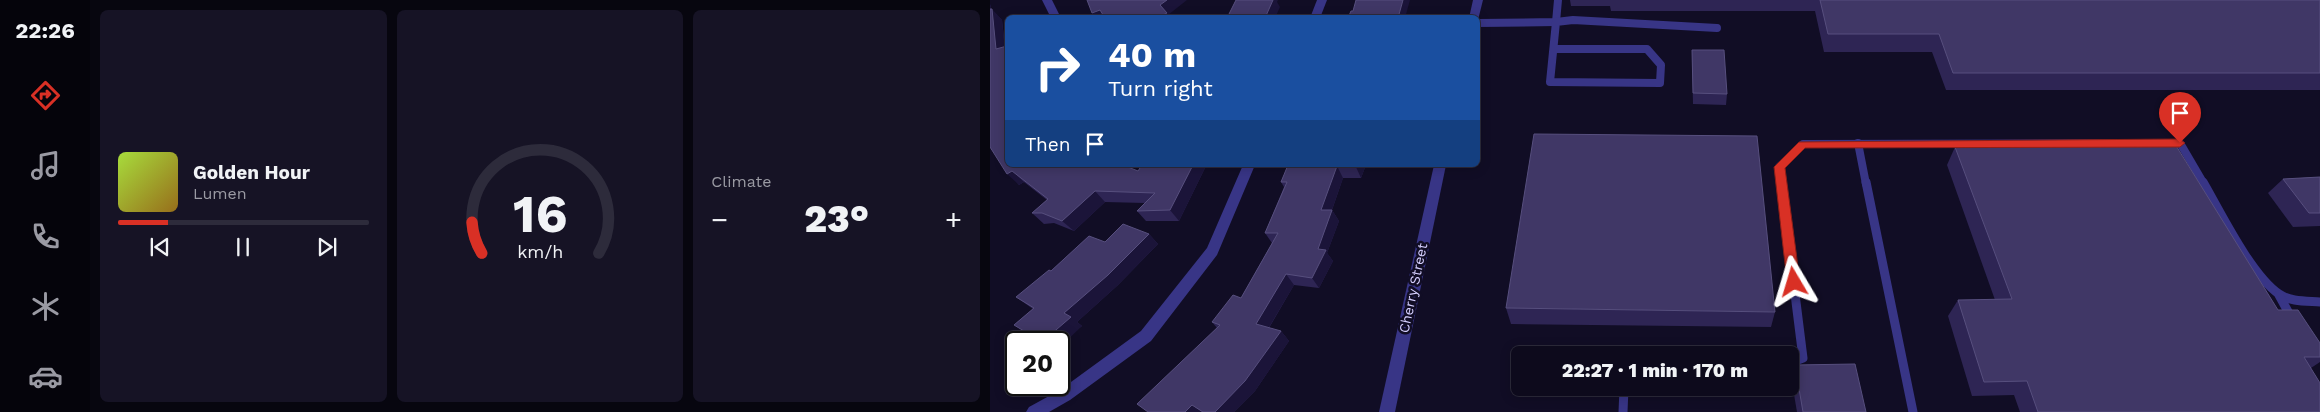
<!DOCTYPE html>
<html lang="en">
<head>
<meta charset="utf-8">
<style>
	body { margin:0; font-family:"Work Sans",sans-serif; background:#161325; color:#f1f3f6; height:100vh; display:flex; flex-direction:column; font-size:19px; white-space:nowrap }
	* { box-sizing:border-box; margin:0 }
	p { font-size:16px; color:#9a9aa3 }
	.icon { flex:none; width:28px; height:28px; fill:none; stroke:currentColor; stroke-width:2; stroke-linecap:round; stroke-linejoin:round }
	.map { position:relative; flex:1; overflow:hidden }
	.panel { display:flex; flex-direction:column; gap:10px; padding:10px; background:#07060f; width:900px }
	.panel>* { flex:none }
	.banner { position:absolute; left:15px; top:15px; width:475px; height:152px; border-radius:8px; box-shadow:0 2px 12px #0003,0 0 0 1px #2d2b3b; background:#1a4fa0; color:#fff; overflow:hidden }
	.speed { position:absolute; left:15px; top:331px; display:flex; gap:10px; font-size:25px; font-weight:700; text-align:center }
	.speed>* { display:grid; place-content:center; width:65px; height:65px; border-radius:50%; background:#0d0a1c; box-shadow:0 2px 12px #0003,0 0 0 1px #2d2b3b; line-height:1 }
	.speed .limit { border:2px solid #111; border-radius:8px; background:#fff; color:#111 }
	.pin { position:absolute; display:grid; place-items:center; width:42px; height:42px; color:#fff; margin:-51px -21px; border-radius:50% 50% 50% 0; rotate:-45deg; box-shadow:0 0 5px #0007 }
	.pin .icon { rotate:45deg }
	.me { position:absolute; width:55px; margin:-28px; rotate:353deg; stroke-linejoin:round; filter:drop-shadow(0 0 4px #0008) }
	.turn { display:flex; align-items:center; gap:18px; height:105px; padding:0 20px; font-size:22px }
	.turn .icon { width:65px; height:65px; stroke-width:2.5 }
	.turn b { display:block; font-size:35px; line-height:42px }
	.then { display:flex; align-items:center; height:48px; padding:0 20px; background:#0003; gap:10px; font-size:19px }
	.big { font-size:38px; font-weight:800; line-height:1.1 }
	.panel .tile { flex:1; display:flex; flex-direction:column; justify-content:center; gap:8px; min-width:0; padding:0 18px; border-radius:8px; background:#161325 }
	.panel .dial { align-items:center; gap:0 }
	.dial svg { height:130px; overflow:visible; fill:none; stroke:#2d2b3b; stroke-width:7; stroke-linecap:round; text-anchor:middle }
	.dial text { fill:#f1f3f6; stroke:none }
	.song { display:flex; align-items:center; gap:15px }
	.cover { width:60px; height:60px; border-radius:8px; background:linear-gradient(135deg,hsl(80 70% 55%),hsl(40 70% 35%)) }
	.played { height:5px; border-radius:2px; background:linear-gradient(90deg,#d93025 20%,#2d2b3b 20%) }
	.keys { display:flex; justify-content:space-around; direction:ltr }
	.heat { display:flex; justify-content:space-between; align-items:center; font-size:28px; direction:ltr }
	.panel .tiles { flex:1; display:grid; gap:10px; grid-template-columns:repeat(3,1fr) }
	.trip { position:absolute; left:521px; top:346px; width:288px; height:50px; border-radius:8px; background:#0d0a1c; box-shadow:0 2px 12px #0003,0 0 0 1px #2d2b3b; font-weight:800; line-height:50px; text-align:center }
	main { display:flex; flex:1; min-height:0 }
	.tabs { display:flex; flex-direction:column; width:90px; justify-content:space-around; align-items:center; background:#05040b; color:#9a9aa3 }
	.tabs .icon { width:35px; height:35px }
	.tabs .on { color:#d93025 }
	.tabs b { font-size:22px; color:#f1f3f6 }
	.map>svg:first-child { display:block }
</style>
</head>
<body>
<main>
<nav class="tabs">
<b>22:26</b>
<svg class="icon on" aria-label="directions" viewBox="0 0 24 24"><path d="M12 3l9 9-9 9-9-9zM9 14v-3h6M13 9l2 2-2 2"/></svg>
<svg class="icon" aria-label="music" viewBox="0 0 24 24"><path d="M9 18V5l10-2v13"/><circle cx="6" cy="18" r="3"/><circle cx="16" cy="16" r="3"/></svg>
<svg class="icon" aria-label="phone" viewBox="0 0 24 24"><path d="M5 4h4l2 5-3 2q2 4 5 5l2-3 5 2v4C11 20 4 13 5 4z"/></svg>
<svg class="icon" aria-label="climate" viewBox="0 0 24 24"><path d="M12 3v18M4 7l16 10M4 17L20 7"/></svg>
<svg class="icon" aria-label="car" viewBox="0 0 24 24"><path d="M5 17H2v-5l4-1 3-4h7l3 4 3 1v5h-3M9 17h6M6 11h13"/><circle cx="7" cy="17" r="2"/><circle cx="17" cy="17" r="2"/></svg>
</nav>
<section class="panel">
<div class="tiles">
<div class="tile">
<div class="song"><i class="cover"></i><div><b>Golden Hour</b><p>Lumen</p></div></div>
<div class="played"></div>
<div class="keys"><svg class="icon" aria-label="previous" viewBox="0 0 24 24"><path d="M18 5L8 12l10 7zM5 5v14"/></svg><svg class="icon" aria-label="pause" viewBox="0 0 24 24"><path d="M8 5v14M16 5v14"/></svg><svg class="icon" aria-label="next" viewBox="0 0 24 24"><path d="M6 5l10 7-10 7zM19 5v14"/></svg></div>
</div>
<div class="tile dial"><svg viewBox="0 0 100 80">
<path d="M14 69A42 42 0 1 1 86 69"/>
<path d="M14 69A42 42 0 0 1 8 50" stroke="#d93025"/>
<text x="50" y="56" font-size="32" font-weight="700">16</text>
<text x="50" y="72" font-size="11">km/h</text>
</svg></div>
<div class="tile"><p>Climate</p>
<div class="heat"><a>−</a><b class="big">23°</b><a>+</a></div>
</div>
</div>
</section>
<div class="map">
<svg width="1330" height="412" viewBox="0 0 1330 412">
	<rect width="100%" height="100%" fill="#110d25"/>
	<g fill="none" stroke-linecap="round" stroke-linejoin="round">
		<g stroke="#383586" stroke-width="8">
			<polyline points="488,23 566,22 568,0"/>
			<polyline points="564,49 657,49 671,65 670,83 560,82 566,22 583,20 727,28"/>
			<polyline points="868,143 876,184"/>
			<polyline points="791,184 789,167 813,144 1190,143 1214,184"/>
		</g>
		<g stroke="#383586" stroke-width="9">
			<polyline points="791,182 813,358 800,363"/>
			<polyline points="876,182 923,412"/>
			<path d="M1213 182C1231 213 1261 275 1289 294 1300 302 1317 301 1330 302"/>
			<polyline points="1289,295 1302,319"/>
			<polyline points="633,412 634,388"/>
		</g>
		<g fill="#383586" fill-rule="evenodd">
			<polygon points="52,0 62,0 71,18 61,18"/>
			<polygon points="327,0 337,0 330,18 320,18"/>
			<polygon points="253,165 265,165 227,255 161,341 80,400 59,412 36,412 39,407 70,390 151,331 217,248"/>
		</g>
		<g fill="#383586" fill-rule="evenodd">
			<polygon points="483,0 493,0 488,20 488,18 479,18"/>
			<polygon points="444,165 456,165 405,412 389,412"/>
		</g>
	</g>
	<g fill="#2e2554">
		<polygon points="580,0 1330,0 1330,90 956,90 942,52 834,52 825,11 621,11 620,6 581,6"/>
		<polygon points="0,4 1,9 12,20 15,46 18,165 148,171 152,165 213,165 215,168 189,221 156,221 147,211 155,203 115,202 84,231 64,223 54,224 42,213 57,200 34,182 29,185 0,147"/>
		<polygon points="702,50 737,94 736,105 703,104 702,61"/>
		<polygon points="965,147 1288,310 1330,343 1330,362 1321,368 1330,412 1030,412 1024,395 982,396 958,316 968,300 1005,300 957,165"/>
		<polygon points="298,165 376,165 371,178 353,178 342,210 349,221 337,253 343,261 329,288 304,285 279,328 291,331 299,341 265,391 244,412 158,412 227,328 222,322 251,298 282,243 275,233 294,187 291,182"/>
		<polygon points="1330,177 1330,226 1303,227 1278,193 1293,179"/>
		<polygon points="159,234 168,244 128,285 87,322 92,326 69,342 51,342 24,325 43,309 26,297 61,271 115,242"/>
		<polygon points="516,308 785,312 781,327 521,324"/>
		<polygon points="805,365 876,412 807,412 801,377"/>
	</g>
	<g fill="#1b1439">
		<polygon points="177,0 197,0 178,15 179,18 167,18 170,5"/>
		<polygon points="281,0 288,0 287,2 290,7 285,18 275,18"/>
		<polygon points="413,0 420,0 415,18 408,18"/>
		<polygon points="0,4 2,11 2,9 12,20 16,61 6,49 0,16"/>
		<polygon points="110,10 115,18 106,18 102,13"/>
		<polygon points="203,165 213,165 215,168 189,221 180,210"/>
		<polygon points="366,165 376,165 371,178 366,167"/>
		<polygon points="347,166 353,178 338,221 331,210"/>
		<polygon points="22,171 34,182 29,185 17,174"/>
		<polygon points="105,191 115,202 84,231 72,221"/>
		<polygon points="342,210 349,221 337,253 343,261 329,288 322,278 328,249"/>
		<polygon points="159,234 168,244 128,285 87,322 92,326 69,348 69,342 52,342 74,313"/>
		<polygon points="296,274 304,285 275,334 266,324"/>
		<polygon points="291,331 299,341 265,391 244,412 225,412"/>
		<polygon points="202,405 212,412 195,412"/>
	</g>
	<g fill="#403766" stroke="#574f7e">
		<polygon points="97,0 177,0 170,5 177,13 167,18 115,18 110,10 102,13"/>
		<polygon points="246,0 283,0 275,18 237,18"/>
		<polygon points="366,0 413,0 408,18 358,18 361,11 363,11"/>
		<polygon points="830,0 1330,0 1330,73 963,73 949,34 838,34"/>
		<polygon points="0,9 2,9 6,49 17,46 18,49 18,165 133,165 148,171 152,165 203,165 180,210 147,211 165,193 105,191 72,221 52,213 42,213 58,199 22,171 17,174 0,147"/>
		<polygon points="702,50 734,50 737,94 703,93"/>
		<polygon points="544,134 767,136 785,312 516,308"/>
		<polygon points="1185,144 1288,310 1308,310 1330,343 1330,357 1314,357 1330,383 1330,412 1048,412 1037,381 994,382 968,300 1022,299 965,147"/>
		<polygon points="298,165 366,165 366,167 347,166 331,210 342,210 328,249 336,250 322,278 296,274 266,324 291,331 255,381 225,412 213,412 202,405 195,412 158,412 147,404 230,325 222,322 243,295 251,298 288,233 275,233 297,182 291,182"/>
		<polygon points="1330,177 1330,213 1319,213 1293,179"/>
		<polygon points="133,224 159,234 118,275 74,313 81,317 52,342 24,325 44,308 26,297 59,270 61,271 99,236 115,242"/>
		<polygon points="865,364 876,412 813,412 805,365"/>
	</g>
	<polygon fill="#d93025" stroke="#8d1f18" points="1190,139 1195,143 1190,147 815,148 795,168 810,282 808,285 799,285 797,282 784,167 809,142"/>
	<g text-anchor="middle" stroke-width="5" stroke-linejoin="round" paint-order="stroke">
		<g font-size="14" fill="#d6d0ff" stroke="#110d25">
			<text transform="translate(423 288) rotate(-78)" y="5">Cherry Street</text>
		</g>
	</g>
</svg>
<div class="speed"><div class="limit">20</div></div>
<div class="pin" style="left:1190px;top:143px;background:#d93025"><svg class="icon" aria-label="arrive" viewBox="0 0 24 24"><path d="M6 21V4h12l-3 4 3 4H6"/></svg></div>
<svg class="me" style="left:804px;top:282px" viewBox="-20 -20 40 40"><path d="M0-17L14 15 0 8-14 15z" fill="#d93025" stroke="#fff" stroke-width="4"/></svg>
<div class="trip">22:27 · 1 min · 170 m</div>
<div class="banner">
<div class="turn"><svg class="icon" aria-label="right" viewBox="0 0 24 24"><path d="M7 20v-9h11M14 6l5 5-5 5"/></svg><div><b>40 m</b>Turn right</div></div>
<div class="then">Then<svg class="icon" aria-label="arrive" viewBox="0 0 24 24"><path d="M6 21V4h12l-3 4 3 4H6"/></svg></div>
</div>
</div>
</main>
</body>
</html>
